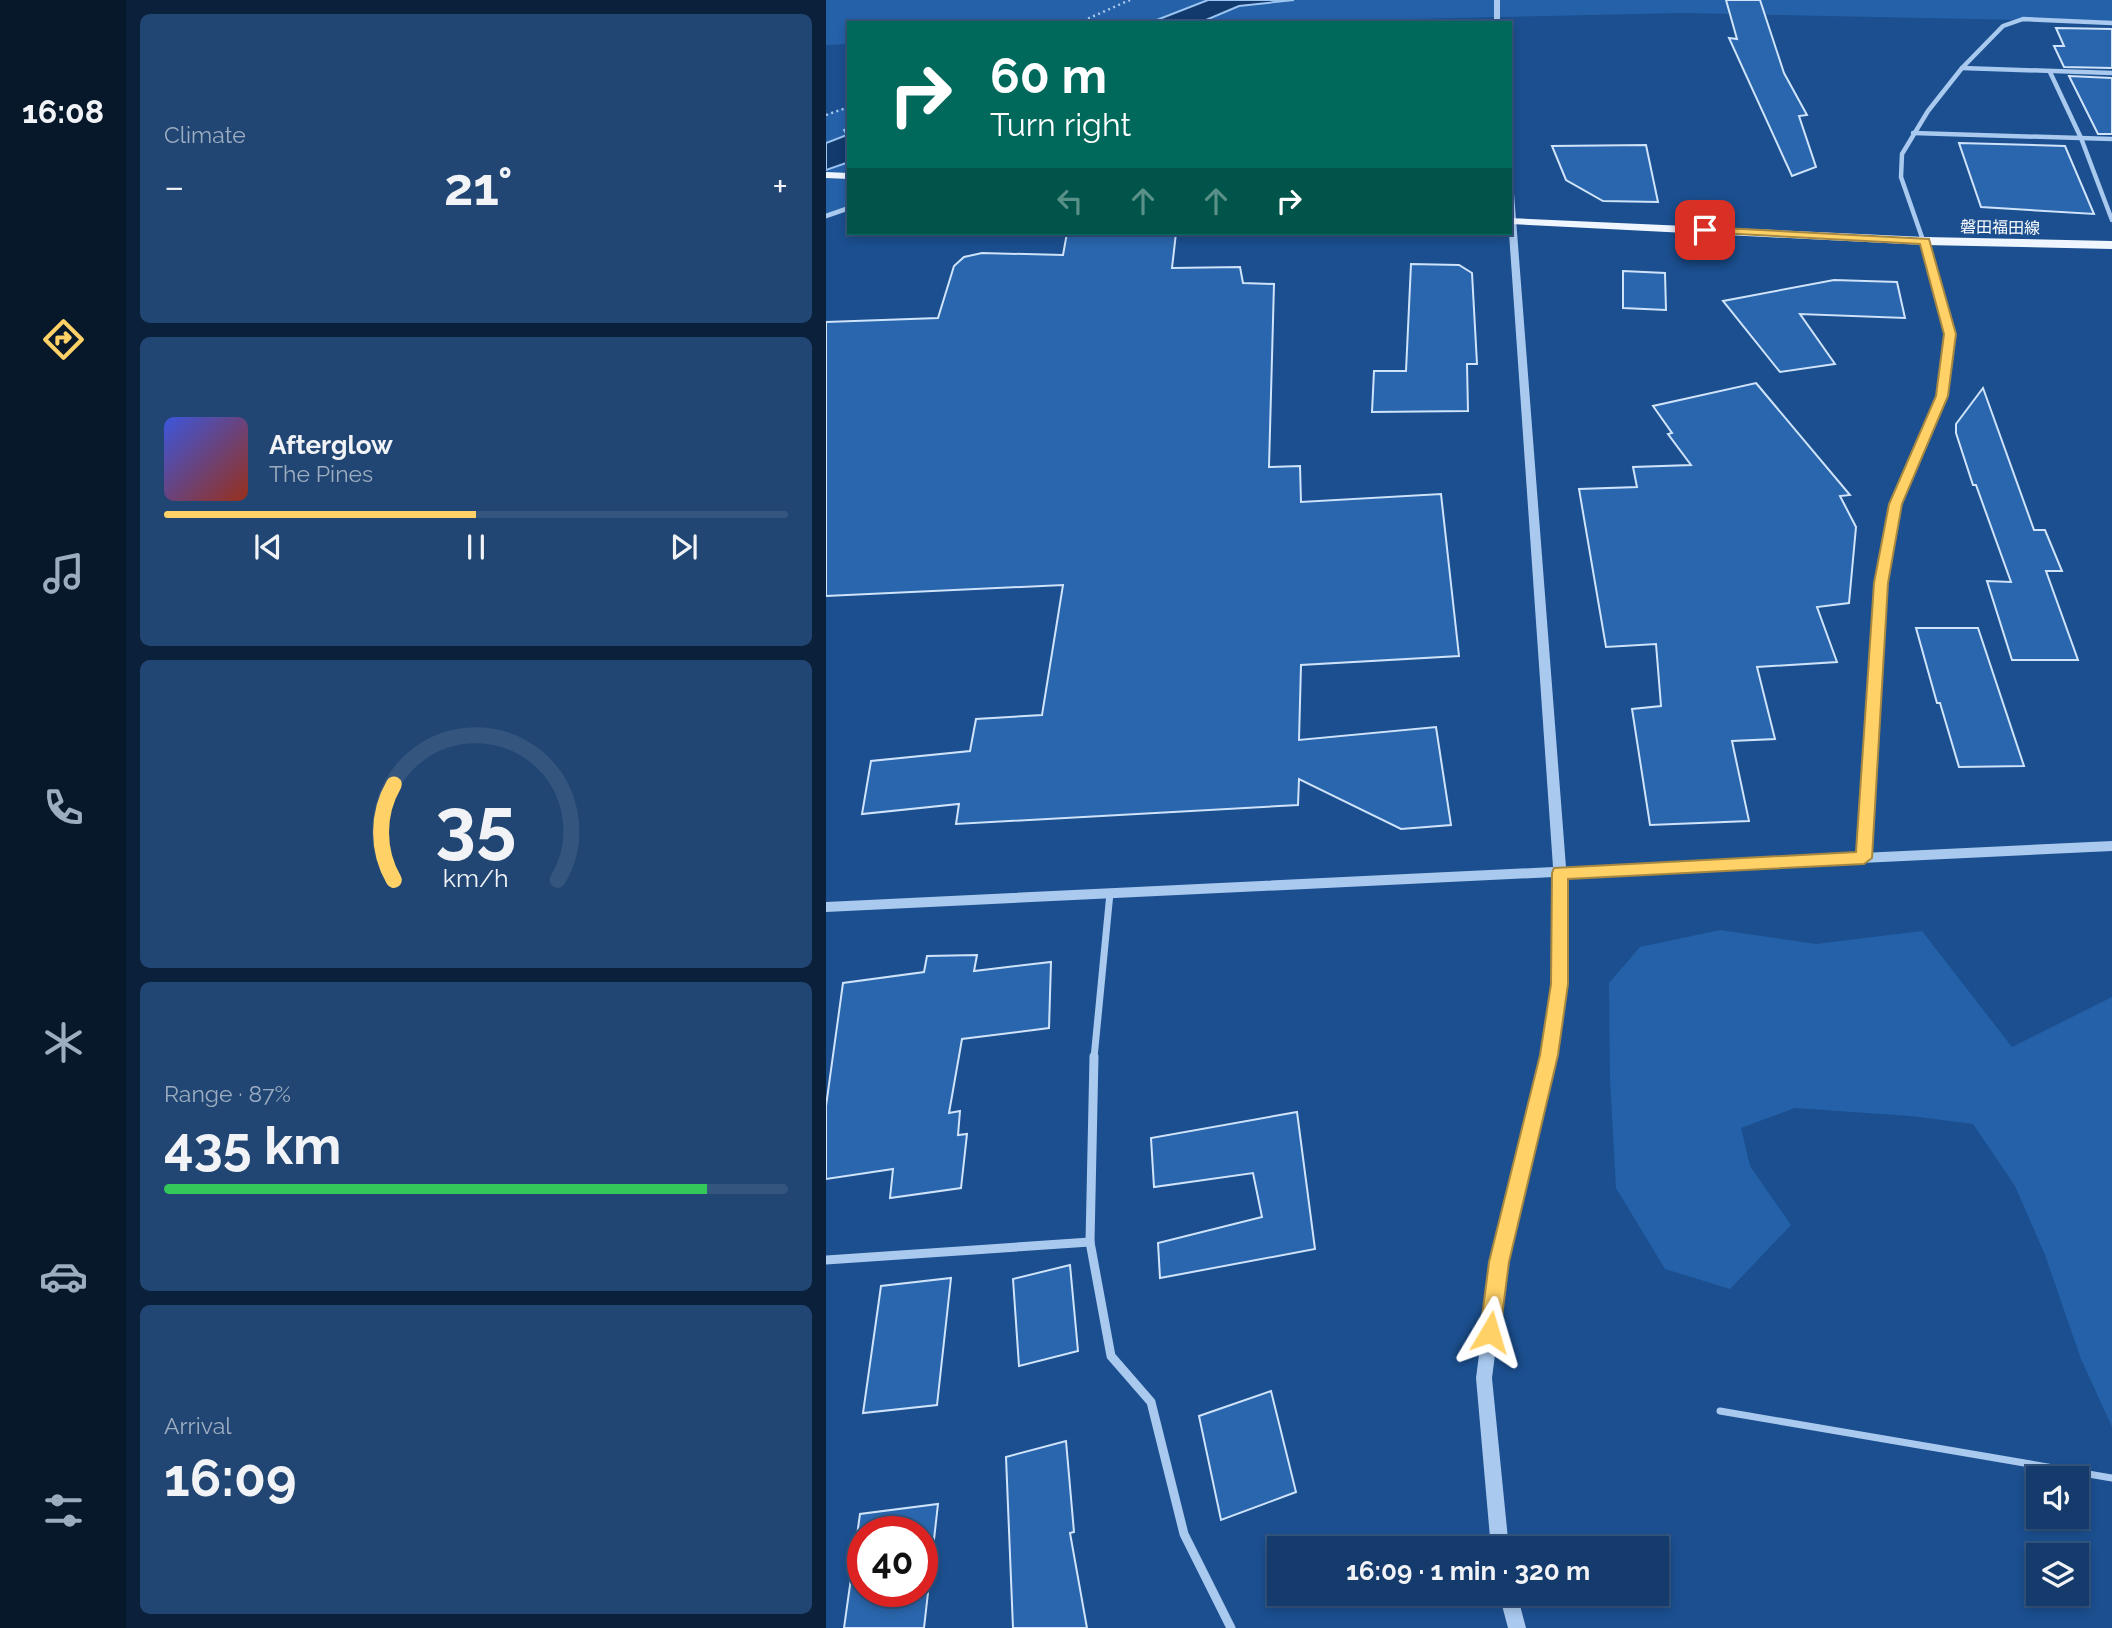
<!DOCTYPE html>
<html lang="en">
<head>
<meta charset="utf-8">
<style>
	body { margin:0; font-family:Raleway,"Noto Sans JP",sans-serif; background:#214673; color:#f1f3f6; height:100vh; display:flex; flex-direction:column; font-size:26px; white-space:nowrap }
	* { box-sizing:border-box; margin:0 }
	p { font-size:23px; color:#9dadc1 }
	.icon { flex:none; width:38px; height:38px; fill:none; stroke:currentColor; stroke-width:2; stroke-linecap:round; stroke-linejoin:round }
	.map { position:relative; flex:1; overflow:hidden }
	.side { display:flex; flex-direction:column; gap:14px; padding:14px; background:#0b203b; width:700px }
	.side>* { flex:none }
	.guide { position:absolute; left:21px; top:21px; width:665px; height:214px; border-radius:0px; box-shadow:0 4px 10px #0003,0 0 0 2px #33557e; background:#00695c; color:#fff; overflow:hidden }
	.fabs { position:absolute; left:1200px; top:1466px; display:grid; gap:14px }
	.fabs a { display:grid; place-items:center; width:63px; height:63px; border-radius:0px; background:#143b6b; box-shadow:0 4px 10px #0003,0 0 0 2px #33557e; font-size:35px }
	.speed { position:absolute; left:21px; top:1516px; display:flex; gap:14px; font-size:35px; font-weight:700; text-align:center }
	.speed>* { display:grid; place-content:center; width:91px; height:91px; border-radius:50%; background:#143b6b; box-shadow:0 4px 10px #0003,0 0 0 2px #33557e; line-height:1 }
	.speed .limit { border:10px solid #d22; background:#fff; color:#111 }
	.pin { position:absolute; display:grid; place-items:center; width:60px; height:60px; color:#fff; margin:-30px; border-radius:14px; box-shadow:0 4px 10px #0006 }
	.me { position:absolute; width:77px; margin:-38px; rotate:7deg; stroke-linejoin:round; filter:drop-shadow(0 0 5px #0008) }
	.turn { display:flex; align-items:center; gap:24px; height:147px; padding:0 28px; font-size:32px }
	.turn .icon { width:91px; height:91px; stroke-width:2.5 }
	.turn b { display:block; font-size:49px; line-height:60px }
	.lanes { display:flex; align-items:center; height:66px; padding:0 28px; background:#0003; justify-content:center; gap:35px; direction:ltr }
	.lanes .off { opacity:.35 }
	.big { font-size:52px; font-weight:700; line-height:1.1 }
	.side .card { flex:1; display:flex; flex-direction:column; justify-content:center; gap:10px; min-width:0; padding:0 24px; border-radius:10px; background:#214673 }
	.side .dial { align-items:center; gap:0 }
	.dial svg { height:182px; overflow:visible; fill:none; stroke:#33557e; stroke-width:7; stroke-linecap:round; text-anchor:middle }
	.dial text { fill:#f1f3f6; stroke:none }
	.song { display:flex; align-items:center; gap:21px }
	.cover { width:84px; height:84px; border-radius:10px; background:linear-gradient(135deg,hsl(230 70% 55%),hsl(10 70% 35%)) }
	.played { height:7px; border-radius:4px; background:linear-gradient(90deg,#ffd166 50%,#33557e 50%) }
	.keys { display:flex; justify-content:space-around; direction:ltr }
	.heat { display:flex; justify-content:space-between; align-items:center; font-size:38px; direction:ltr }
	.charge { height:10px; border-radius:5px; background:linear-gradient(90deg,#34c759 87%,#33557e 0) }
	.trip { position:absolute; left:441px; top:1536px; width:402px; height:70px; border-radius:0px; background:#143b6b; box-shadow:0 4px 10px #0003,0 0 0 2px #33557e; font-weight:700; line-height:70px; text-align:center }
	main { display:flex; flex:1; min-height:0 }
	.tab-bar { display:flex; flex-direction:column; width:126px; justify-content:space-around; align-items:center; background:#08182b; color:#9dadc1 }
	.tab-bar .icon { width:49px; height:49px }
	.tab-bar .on { color:#ffd166 }
	.tab-bar b { font-size:32px; color:#f1f3f6 }
	.map>svg:first-child { display:block }
</style>
</head>
<body>
<main>
<nav class="tab-bar">
<b>16:08</b>
<svg class="icon on" aria-label="directions" viewBox="0 0 24 24"><path d="M12 3l9 9-9 9-9-9zM9 14v-3h6M13 9l2 2-2 2"/></svg>
<svg class="icon" aria-label="music" viewBox="0 0 24 24"><path d="M9 18V5l10-2v13"/><circle cx="6" cy="18" r="3"/><circle cx="16" cy="16" r="3"/></svg>
<svg class="icon" aria-label="phone" viewBox="0 0 24 24"><path d="M5 4h4l2 5-3 2q2 4 5 5l2-3 5 2v4C11 20 4 13 5 4z"/></svg>
<svg class="icon" aria-label="climate" viewBox="0 0 24 24"><path d="M12 3v18M4 7l16 10M4 17L20 7"/></svg>
<svg class="icon" aria-label="car" viewBox="0 0 24 24"><path d="M5 17H2v-5l4-1 3-4h7l3 4 3 1v5h-3M9 17h6M6 11h13"/><circle cx="7" cy="17" r="2"/><circle cx="17" cy="17" r="2"/></svg>
<svg class="icon" aria-label="filters" viewBox="0 0 24 24"><path d="M4 7h16M4 17h16"/><circle cx="9" cy="7" r="2"/><circle cx="15" cy="17" r="2"/></svg>
</nav>
<section class="side">
<div class="card"><p>Climate</p>
<div class="heat"><a>−</a><b class="big">21°</b><a>+</a></div>
</div>
<div class="card">
<div class="song"><i class="cover"></i><div><b>Afterglow</b><p>The Pines</p></div></div>
<div class="played"></div>
<div class="keys"><svg class="icon" aria-label="previous" viewBox="0 0 24 24"><path d="M18 5L8 12l10 7zM5 5v14"/></svg><svg class="icon" aria-label="pause" viewBox="0 0 24 24"><path d="M8 5v14M16 5v14"/></svg><svg class="icon" aria-label="next" viewBox="0 0 24 24"><path d="M6 5l10 7-10 7zM19 5v14"/></svg></div>
</div>
<div class="card dial"><svg viewBox="0 0 100 80">
<path d="M14 69A42 42 0 1 1 86 69"/>
<path d="M14 69A42 42 0 0 1 14 27" stroke="#ffd166"/>
<text x="50" y="56" font-size="32" font-weight="700">35</text>
<text x="50" y="72" font-size="11">km/h</text>
</svg></div>
<div class="card"><p>Range · 87%</p><b class="big">435 km</b><div class="charge"></div></div>
<div class="card"><p>Arrival</p><b class="big">16:09</b></div>
</section>
<div class="map">
<svg width="1286" height="1628" viewBox="0 0 1286 1628">
	<rect width="100%" height="100%" fill="#1b4f8f"/>
	<g fill="#2461a8">
		<polygon points="0,0 1286,0 1286,22 856,13 541,20 538,23 23,23 23,44 0,45"/>
		<polygon points="23,106 23,206 0,215 0,114"/>
		<polygon points="894,930 990,944 1096,931 1186,1047 1286,997 1286,1427 1255,1359 1219,1255 1189,1186 1147,1124 1084,1116 969,1108 915,1128 924,1166 965,1225 904,1289 839,1269 790,1188 784,1079 783,983 814,947"/>
	</g>
	<g fill="#123a6d" stroke="#9cc4f0" stroke-width="2">
		<polygon points="382,0 468,0 413,6 373,23 323,23"/>
		<polygon points="23,128 23,162 0,170 0,143 21,135 18,130"/>
	</g>
	<g fill="#2a66ad" stroke="#cfe3fa" stroke-width="2" fill-rule="evenodd">
		<polygon points="900,0 934,0 958,73 981,115 973,116 990,167 966,176 903,38 911,39"/>
		<polygon points="1230,28 1286,29 1286,68 1238,67 1228,46 1238,46"/>
		<polygon points="1243,76 1286,78 1286,134 1272,134"/>
		<polygon points="1133,143 1239,146 1268,214 1155,207"/>
		<polygon points="820,145 832,202 777,201 740,180 726,146"/>
		<polygon points="241,233 350,233 346,268 414,267 417,283 448,284 443,467 474,466 475,502 615,494 633,656 475,665 473,740 610,727 625,825 575,829 473,779 472,805 130,824 133,804 36,814 45,761 144,751 150,719 216,715 237,585 0,596 0,322 112,318 128,266 138,257 156,253 237,255"/>
		<polygon points="585,264 633,265 646,273 651,364 641,364 642,411 546,412 548,371 580,371"/>
		<polygon points="797,271 839,273 840,310 797,308"/>
		<polygon points="1008,280 1071,282 1079,318 974,314 1009,364 954,372 897,301"/>
		<polygon points="930,383 1024,495 1014,496 1030,527 1023,603 991,607 1011,662 931,667 949,739 906,741 923,821 824,825 806,709 835,706 830,644 780,647 753,489 811,487 807,467 865,465 842,434 846,433 827,406"/>
		<polygon points="1157,388 1208,530 1219,530 1236,571 1220,571 1252,660 1186,660 1161,581 1185,582 1150,485 1147,485 1130,433 1130,424"/>
		<polygon points="1090,628 1152,628 1198,766 1133,767 1114,703 1111,703"/>
		<polygon points="151,955 148,971 225,962 223,1028 136,1039 123,1113 134,1111 132,1135 141,1134 135,1188 64,1198 67,1169 0,1179 0,1106 17,983 98,972 101,956"/>
		<polygon points="471,1112 489,1249 334,1278 332,1243 436,1217 427,1173 328,1187 325,1138"/>
		<polygon points="244,1265 252,1351 193,1366 187,1279"/>
		<polygon points="125,1278 111,1405 37,1413 55,1286"/>
		<polygon points="445,1391 470,1492 395,1520 373,1416"/>
		<polygon points="240,1441 248,1532 244,1533 261,1628 187,1628 180,1457"/>
		<path d="M112 1504 98 1628H18L34 1514ZM37 1531H96V1591H37Z"/>
	</g>
	<g fill="none" stroke-linecap="round" stroke-linejoin="round">
		<g stroke="#a9c9ee" stroke-width="2.5" stroke-dasharray="2 3.5" stroke-linecap="butt">
			<polyline points="252,23 304,0"/>
			<polyline points="0,115 23,107"/>
		</g>
		<polyline stroke="#a9c9ee" stroke-width="7" points="894,1411 1286,1478"/>
		<g stroke="#a9c9ee" stroke-width="4.5">
			<polyline points="1136,68 1286,73"/>
			<polyline points="1224,72 1255,138 1286,220"/>
			<polyline points="1087,133 1286,139"/>
			<polyline points="0,216 23,208"/>
			<polyline points="1107,269 1075,177 1076,154 1102,111 1136,68 1177,26 1197,19 1286,23"/>
		</g>
		<polyline stroke="#a9c9ee" stroke-width="5" points="1053,614 1055,583 1070,504 1116,396 1124,334 1106,267"/>
		<g stroke="#a9c9ee" stroke-width="7">
			<polyline points="1038,858 1053,612"/>
			<polyline points="268,1058 284,893"/>
		</g>
		<g stroke="#a9c9ee" stroke-width="9">
			<polyline points="268,1056 264,1242 285,1356 325,1402 358,1534 405,1628"/>
			<polyline points="0,1260 264,1242"/>
		</g>
		<g fill="#a9c9ee" fill-rule="evenodd">
			<rect x="668" y="0" width="6" height="23"/>
			<polygon points="684,191 688,193 740,867 1286,841 1286,851 740,877 740,984 730,1055 681,1262 666,1378 683,1549 665,1549 650,1378 665,1262 716,1055 726,984 728,877 0,912 0,902 727,867 683,233"/>
			<polygon points="673,1594 691,1594 700,1628 682,1628"/>
		</g>
		<g fill="#f0f6ff" fill-rule="evenodd">
			<polygon points="0,172 23,173 23,179 0,178"/>
			<polygon points="684,218 1099,237 1286,241 1286,249 1099,245 684,224"/>
		</g>
	</g>
	<polygon fill="#ffd166" stroke="#a68842" stroke-width="2" points="879,227 1103,239 1130,334 1122,396 1076,504 1062,583 1046,858 1038,864 742,879 742,984 732,1055 683,1262 674,1332 671,1339 664,1342 657,1339 654,1332 663,1262 714,1055 725,984 726,873 728,868 1030,852 1048,583 1063,504 1110,396 1118,334 1094,244 875,232 874,230"/>
	<g text-anchor="middle" stroke-width="7" stroke-linejoin="round" paint-order="stroke">
		<g font-size="16" fill="#fff" stroke="#1b4f8f">
			<text transform="translate(1174 227) rotate(1)" y="6">磐田福田線</text>
		</g>
	</g>
</svg>
<div class="fabs">
<a><svg class="icon" aria-label="sound" viewBox="0 0 24 24"><path d="M4 9h4l5-4v14l-5-4H4zM17 9q2 3 0 6"/></svg></a>
<a><svg class="icon" aria-label="layers" viewBox="0 0 24 24"><path d="M12 4l9 5-9 5-9-5zM3 14l9 5 9-5"/></svg></a>
</div>
<div class="speed"><div class="limit">40</div></div>
<div class="pin" style="left:879px;top:230px;background:#d93025"><svg class="icon" aria-label="arrive" viewBox="0 0 24 24"><path d="M6 21V4h12l-3 4 3 4H6"/></svg></div>
<svg class="me" style="left:664px;top:1332px" viewBox="-20 -20 40 40"><path d="M0-17L14 15 0 8-14 15z" fill="#ffd166" stroke="#fff" stroke-width="4"/></svg>
<div class="trip">16:09 · 1 min · 320 m</div>
<div class="guide">
<div class="turn"><svg class="icon" aria-label="right" viewBox="0 0 24 24"><path d="M7 20v-9h11M14 6l5 5-5 5"/></svg><div><b>60 m</b>Turn right</div></div>
<div class="lanes"><svg class="icon off" aria-label="left" viewBox="0 0 24 24"><path d="M17 20v-9H6M10 6l-5 5 5 5"/></svg><svg class="icon off" aria-label="ahead" viewBox="0 0 24 24"><path d="M12 20V5M6 11l6-6 6 6"/></svg><svg class="icon off" aria-label="ahead" viewBox="0 0 24 24"><path d="M12 20V5M6 11l6-6 6 6"/></svg><svg class="icon" aria-label="right" viewBox="0 0 24 24"><path d="M7 20v-9h11M14 6l5 5-5 5"/></svg></div>
</div>
</div>
</main>
</body>
</html>
